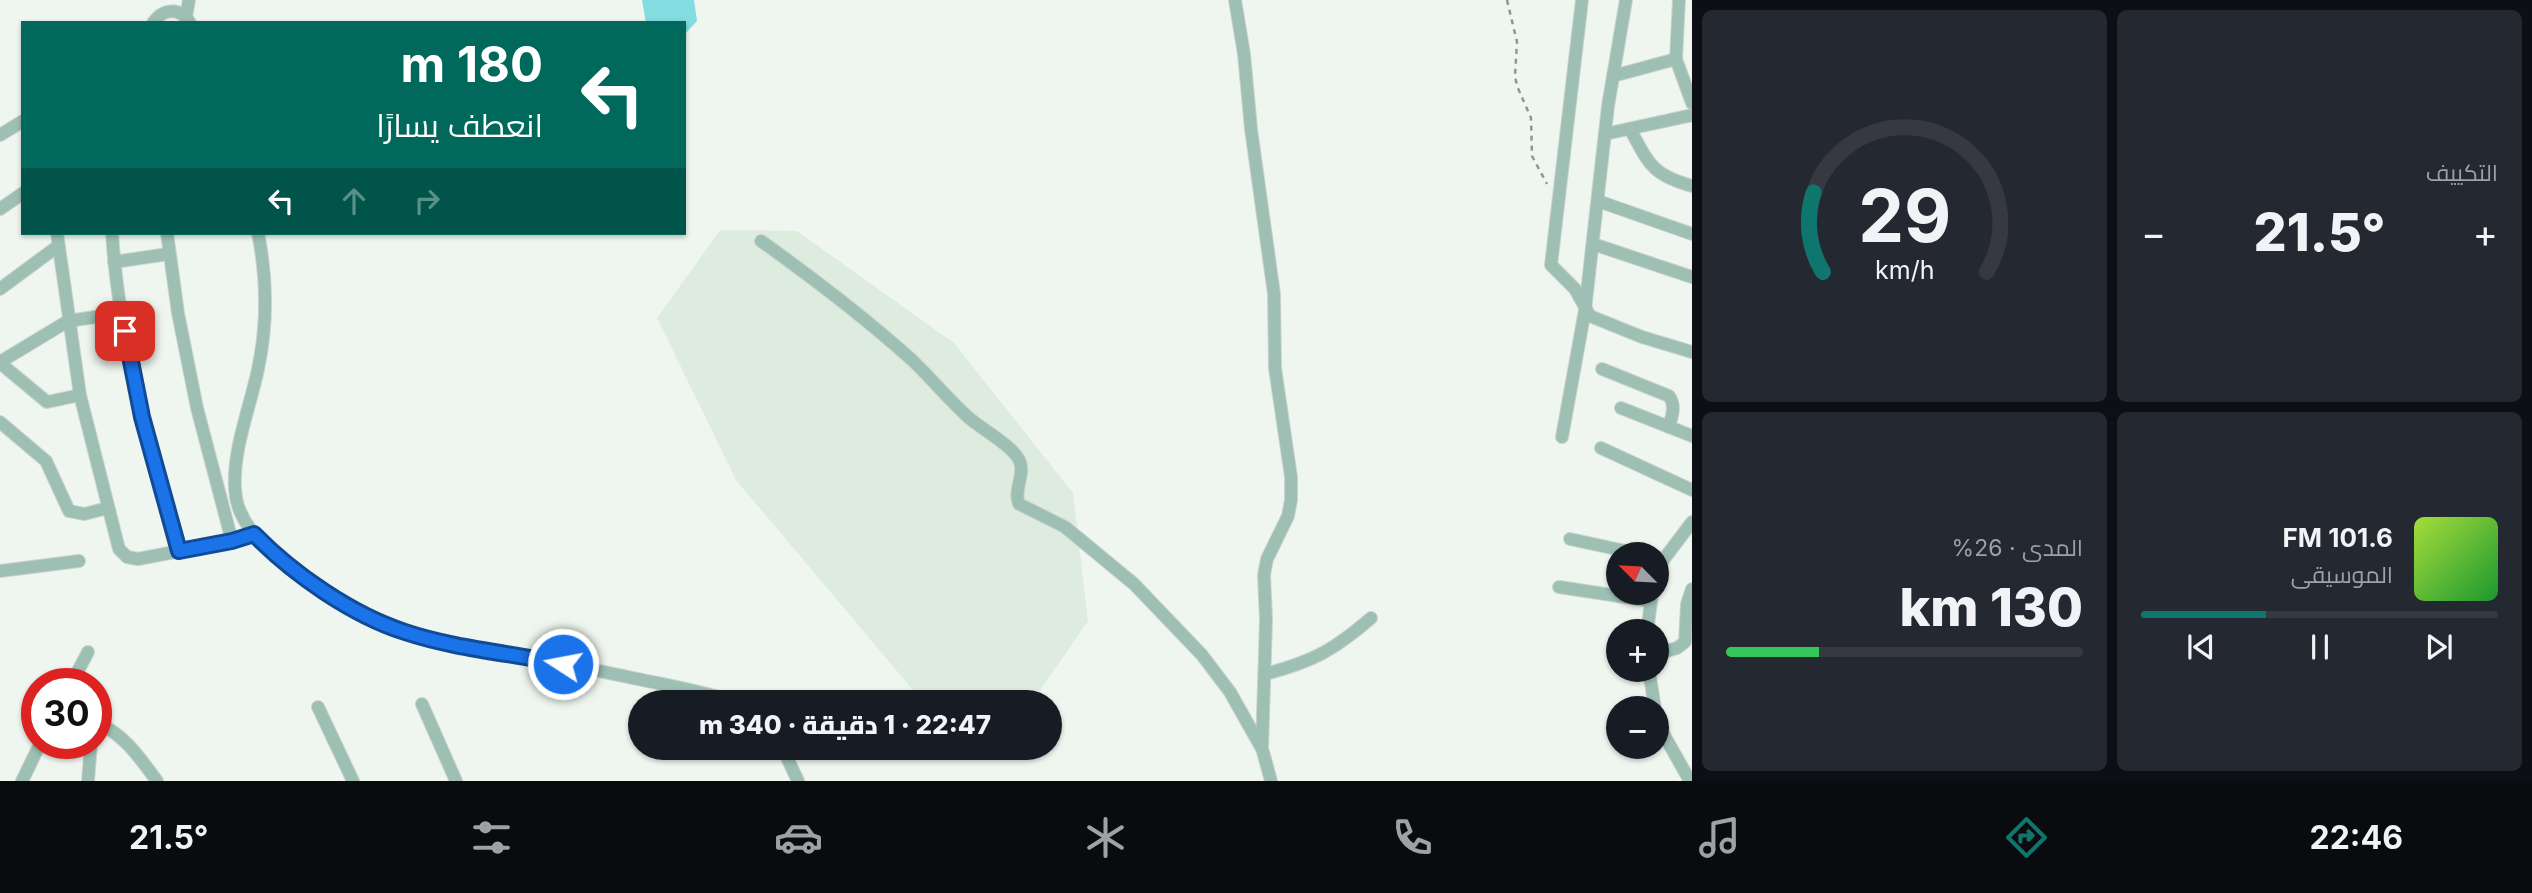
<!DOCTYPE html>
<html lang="ar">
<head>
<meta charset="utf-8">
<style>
	body { margin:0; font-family:Inter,Cairo,sans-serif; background:#242831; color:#f1f3f6; direction:rtl; height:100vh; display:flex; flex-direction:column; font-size:26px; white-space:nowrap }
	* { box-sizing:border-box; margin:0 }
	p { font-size:23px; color:#9ea1a6 }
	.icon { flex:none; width:38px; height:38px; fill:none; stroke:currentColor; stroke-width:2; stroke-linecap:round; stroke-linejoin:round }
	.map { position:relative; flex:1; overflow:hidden; direction:ltr }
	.drawer { display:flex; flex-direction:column; gap:10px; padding:10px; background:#0d0f14; width:840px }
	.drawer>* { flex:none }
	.guide { position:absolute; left:21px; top:21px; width:665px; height:214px; border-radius:0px; box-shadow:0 2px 5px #0004; direction:rtl; background:#00695c; color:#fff; overflow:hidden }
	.needle { width:46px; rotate:294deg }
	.tools { position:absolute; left:1606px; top:542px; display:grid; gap:14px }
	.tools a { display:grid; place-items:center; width:63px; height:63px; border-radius:50%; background:#171b24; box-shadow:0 2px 5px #0004; font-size:35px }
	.speed { position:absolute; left:21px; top:668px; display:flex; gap:14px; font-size:35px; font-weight:700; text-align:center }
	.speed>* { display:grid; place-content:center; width:91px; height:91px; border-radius:50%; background:#171b24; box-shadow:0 2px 5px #0004; line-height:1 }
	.speed .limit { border:10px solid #d22; background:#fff; color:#111 }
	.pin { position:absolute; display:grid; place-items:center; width:60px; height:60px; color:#fff; margin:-30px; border-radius:14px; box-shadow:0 4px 10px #0006 }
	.me { position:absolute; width:77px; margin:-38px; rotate:281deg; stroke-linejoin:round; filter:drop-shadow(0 0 5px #0008) }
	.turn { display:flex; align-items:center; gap:24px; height:147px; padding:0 28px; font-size:32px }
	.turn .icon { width:91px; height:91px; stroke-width:2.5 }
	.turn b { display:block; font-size:49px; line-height:60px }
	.lanes { display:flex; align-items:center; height:66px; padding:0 28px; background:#0003; justify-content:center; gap:35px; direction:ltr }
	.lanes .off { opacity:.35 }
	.big { font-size:52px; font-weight:800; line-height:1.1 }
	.drawer .card { flex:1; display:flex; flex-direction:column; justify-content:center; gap:10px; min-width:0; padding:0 24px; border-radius:10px; background:#242831 }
	.drawer .dial { align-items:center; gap:0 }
	.dial svg { height:182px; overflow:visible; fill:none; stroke:#363941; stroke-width:7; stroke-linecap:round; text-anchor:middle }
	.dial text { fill:#f1f3f6; stroke:none }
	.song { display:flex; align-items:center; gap:21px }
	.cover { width:84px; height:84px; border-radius:10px; background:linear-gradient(135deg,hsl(80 70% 55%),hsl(130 70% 35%)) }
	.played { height:7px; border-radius:4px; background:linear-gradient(90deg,#0f766e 35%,#363941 35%) }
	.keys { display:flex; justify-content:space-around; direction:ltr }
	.heat { display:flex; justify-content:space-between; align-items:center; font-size:38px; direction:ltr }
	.charge { height:10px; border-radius:5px; background:linear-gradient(90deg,#34c759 26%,#363941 0) }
	.drawer .tiles { flex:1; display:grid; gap:10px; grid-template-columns:repeat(2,1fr) }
	.trip { position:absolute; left:628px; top:690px; width:434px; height:70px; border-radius:35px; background:#171b24; box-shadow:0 2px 5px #0004; font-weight:800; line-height:70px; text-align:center; direction:rtl }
	.dock { display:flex; height:112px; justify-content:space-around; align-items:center; background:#090b0e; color:#9ea1a6 }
	.dock .icon { width:49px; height:49px }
	.dock .active { color:#0f766e }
	.dock b { font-size:32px; color:#f1f3f6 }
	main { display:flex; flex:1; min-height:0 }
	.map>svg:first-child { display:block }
</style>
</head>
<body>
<main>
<section class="drawer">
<div class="tiles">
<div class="card"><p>التكييف</p>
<div class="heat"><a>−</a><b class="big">21.5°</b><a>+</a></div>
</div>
<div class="card dial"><svg viewBox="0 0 100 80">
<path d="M14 69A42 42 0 1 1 86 69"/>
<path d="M14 69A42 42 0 0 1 10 34" stroke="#0f766e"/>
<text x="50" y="56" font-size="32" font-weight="700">29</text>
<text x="50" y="72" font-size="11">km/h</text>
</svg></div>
<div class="card">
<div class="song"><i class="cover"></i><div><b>101.6 FM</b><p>الموسيقى</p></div></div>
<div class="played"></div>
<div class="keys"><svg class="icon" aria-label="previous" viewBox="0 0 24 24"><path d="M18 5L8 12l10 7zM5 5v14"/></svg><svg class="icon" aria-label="pause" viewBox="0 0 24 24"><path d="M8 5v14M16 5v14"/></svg><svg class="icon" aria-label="next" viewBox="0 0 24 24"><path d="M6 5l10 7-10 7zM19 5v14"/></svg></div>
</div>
<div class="card"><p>المدى · 26%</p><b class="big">130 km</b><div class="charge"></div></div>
</div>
</section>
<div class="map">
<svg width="1692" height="781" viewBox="0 0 1692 781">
	<rect width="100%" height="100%" fill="#eef6ef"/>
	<polygon fill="#deecdf" points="720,230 797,231 954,343 1073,493 1088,621 1032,702 923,702 736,480 657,318"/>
	<polygon fill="#82dce0" points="642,0 694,0 697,21 684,35 684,23 646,23"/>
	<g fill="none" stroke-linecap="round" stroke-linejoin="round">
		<g stroke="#ccd3cd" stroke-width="14">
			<g id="minor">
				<polyline points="1235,0 1244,54 1251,129 1274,294 1275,368 1291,477 1291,500 1288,516 1267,559 1264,575 1266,620 1262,748 1271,781"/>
				<polyline points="1582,0 1551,265 1575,289 1590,316 1642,337 1692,352"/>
				<polyline points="1679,0 1676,59 1692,103"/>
				<polyline points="186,17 189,0"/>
				<path d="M153 23C163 8 180 7 190 23"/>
				<polyline points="1613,76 1676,59"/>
				<path d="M1630 129C1649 164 1652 175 1692 186"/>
				<polyline points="1605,134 1692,115"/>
				<polyline points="0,135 23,121"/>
				<polyline points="1598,201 1692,234"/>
				<polyline points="0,209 23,193"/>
				<polyline points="57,233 80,395 119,549 127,557 138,559 232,541 254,534"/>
				<path d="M112 233C119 341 149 447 179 551"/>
				<polyline points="167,233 178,313 197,408 232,541"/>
				<path d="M258 233C267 278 268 323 258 369 250 408 233 448 235 488 236 522 262 544 287 563 324 590 361 618 405 632 442 644 481 649 519 655 559 662 599 671 638 679 671 686 704 692 736 702"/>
				<path d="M761 241C813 278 864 317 912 360 931 378 948 399 968 417 981 429 1014 446 1020 462 1025 476 1013 490 1019 504L1065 527 1134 584 1202 655 1230 692 1261 747"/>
				<polyline points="1593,244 1692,277"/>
				<polyline points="114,262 168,254"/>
				<polyline points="0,289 58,246"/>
				<polyline points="0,362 68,321 122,313"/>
				<polyline points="0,363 47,402 80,395"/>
				<path d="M1602 369 1669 396C1676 405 1672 416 1669 427"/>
				<polyline points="1621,408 1692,436"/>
				<polyline points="0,422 46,461 69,511 84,514 108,508"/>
				<polyline points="1562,437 1585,310 1608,106 1626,0"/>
				<polyline points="1601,448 1692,490"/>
				<polyline points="1570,539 1644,555"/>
				<polyline points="0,571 79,561"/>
				<polyline points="1657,574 1664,559 1692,522"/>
				<polyline points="1559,587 1651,601"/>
				<polyline points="1647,632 1652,594"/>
				<polyline points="1657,654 1677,648 1685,642 1687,604 1692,589"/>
				<polyline points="1649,670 1655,709"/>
				<path d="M1265 674C1312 662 1334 650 1371 618"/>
				<polyline points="71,684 88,652"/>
				<polyline points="422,704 456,781"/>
				<polyline points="318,707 353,781"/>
				<polyline points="1657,715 1664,735 1690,781"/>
				<path d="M96 722C125 735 139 757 157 781"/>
				<polyline points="782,747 798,781"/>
				<polyline points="22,781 40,744"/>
				<polyline points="88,781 91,744"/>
			</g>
		</g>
		<polyline stroke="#919691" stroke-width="2.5" stroke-dasharray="5 5" stroke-linecap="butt" points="1507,0 1517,42 1515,76 1517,86 1531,118 1532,156 1547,184"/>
		<use href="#minor" stroke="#9dbfb4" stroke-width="12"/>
	</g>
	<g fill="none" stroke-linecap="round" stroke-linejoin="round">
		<g stroke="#114b97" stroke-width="18">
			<path id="route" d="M125 331 142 417 179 551 232 541 254 534C293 574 352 615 405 632 456 649 511 653 563 664"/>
		</g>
		<use href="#route" stroke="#1a73e8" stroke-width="12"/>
	</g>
</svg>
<div class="tools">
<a><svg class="needle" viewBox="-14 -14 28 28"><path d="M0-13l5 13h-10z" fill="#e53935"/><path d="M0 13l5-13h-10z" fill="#9ea1a6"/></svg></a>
<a>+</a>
<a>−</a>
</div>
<div class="speed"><div class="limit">30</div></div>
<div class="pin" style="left:125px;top:331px;background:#d93025"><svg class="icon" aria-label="arrive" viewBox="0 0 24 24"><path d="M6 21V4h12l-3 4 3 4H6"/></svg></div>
<svg class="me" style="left:563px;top:664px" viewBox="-20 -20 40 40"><circle r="17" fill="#1a73e8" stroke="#fff" stroke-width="3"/><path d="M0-11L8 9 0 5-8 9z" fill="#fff"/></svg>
<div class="trip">22:47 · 1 دقيقة · 340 m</div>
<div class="guide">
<div class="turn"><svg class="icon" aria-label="left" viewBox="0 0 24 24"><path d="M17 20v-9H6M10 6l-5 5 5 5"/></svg><div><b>180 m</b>انعطف يسارًا</div></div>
<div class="lanes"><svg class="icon" aria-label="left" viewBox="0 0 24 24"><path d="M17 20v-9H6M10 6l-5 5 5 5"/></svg><svg class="icon off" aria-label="ahead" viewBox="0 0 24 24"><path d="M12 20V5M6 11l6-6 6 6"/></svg><svg class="icon off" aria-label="right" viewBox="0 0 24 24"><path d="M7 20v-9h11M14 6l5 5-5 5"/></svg></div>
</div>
</div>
</main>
<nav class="dock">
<b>22:46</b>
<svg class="icon active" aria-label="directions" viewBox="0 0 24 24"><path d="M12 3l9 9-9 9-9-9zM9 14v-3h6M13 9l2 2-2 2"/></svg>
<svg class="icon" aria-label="music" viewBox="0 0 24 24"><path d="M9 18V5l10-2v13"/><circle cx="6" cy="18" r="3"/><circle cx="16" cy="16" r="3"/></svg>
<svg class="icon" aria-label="phone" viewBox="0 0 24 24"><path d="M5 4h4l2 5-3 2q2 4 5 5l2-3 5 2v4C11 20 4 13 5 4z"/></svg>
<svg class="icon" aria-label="climate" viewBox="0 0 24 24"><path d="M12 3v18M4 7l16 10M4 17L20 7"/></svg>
<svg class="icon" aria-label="car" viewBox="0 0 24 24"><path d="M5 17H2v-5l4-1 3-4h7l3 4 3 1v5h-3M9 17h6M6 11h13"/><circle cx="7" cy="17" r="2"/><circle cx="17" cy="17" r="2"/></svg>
<svg class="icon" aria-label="filters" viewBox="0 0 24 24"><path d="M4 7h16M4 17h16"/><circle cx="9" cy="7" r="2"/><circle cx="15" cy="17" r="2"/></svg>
<b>21.5°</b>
</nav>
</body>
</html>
